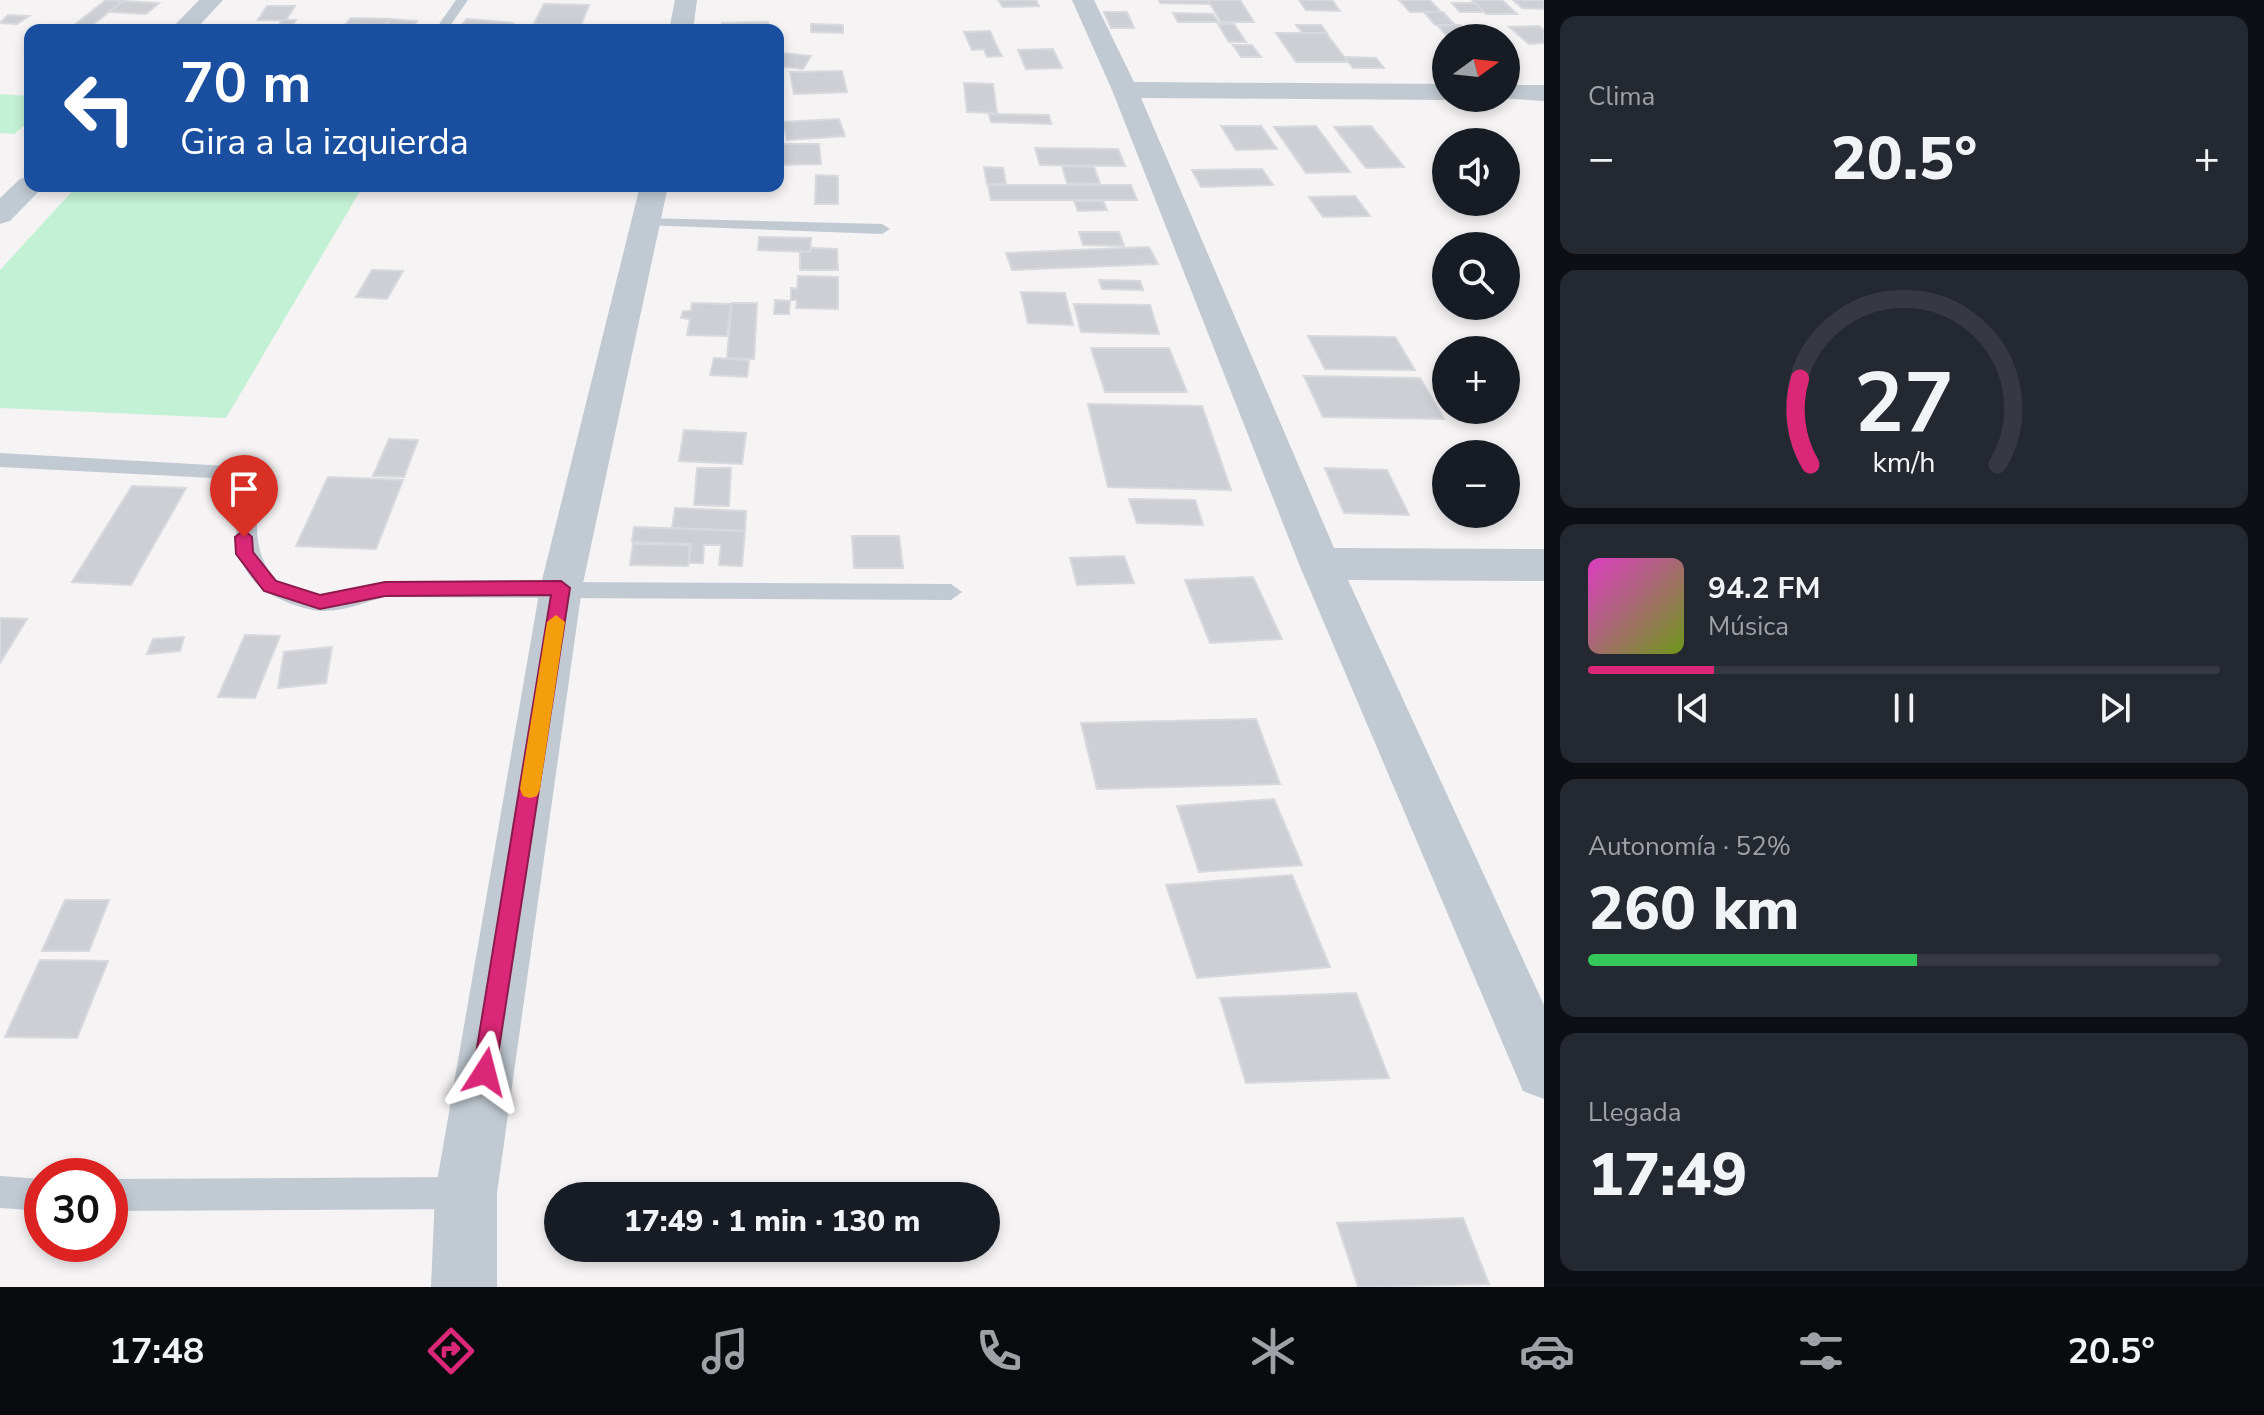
<!DOCTYPE html>
<html lang="es">
<head>
<meta charset="utf-8">
<style>
	body { margin:0; font-family:"Nunito Sans",sans-serif; background:#242831; color:#f1f3f6; height:100vh; display:flex; flex-direction:column; font-size:30px; white-space:nowrap }
	* { box-sizing:border-box; margin:0 }
	p { font-size:26px; color:#9ea1a6 }
	.icon { flex:none; width:44px; height:44px; fill:none; stroke:currentColor; stroke-width:2; stroke-linecap:round; stroke-linejoin:round }
	.map { position:relative; flex:1; overflow:hidden }
	.details { display:flex; flex-direction:column; gap:16px; padding:16px; background:#0d0f14; width:720px }
	.details>* { flex:none }
	.hud { position:absolute; left:24px; top:24px; width:760px; height:168px; border-radius:16px; box-shadow:0 4px 12px #0003; background:#1a4fa0; color:#fff; overflow:hidden }
	.needle { width:52px; rotate:75deg }
	.fabs { position:absolute; left:1432px; top:24px; display:grid; gap:16px }
	.fabs a { display:grid; place-items:center; width:88px; height:88px; border-radius:50%; background:#171b24; box-shadow:0 4px 12px #0003; font-size:40px }
	.speed { position:absolute; left:24px; top:1158px; display:flex; gap:16px; font-size:40px; font-weight:700; text-align:center }
	.speed>* { display:grid; place-content:center; width:104px; height:104px; border-radius:50%; background:#171b24; box-shadow:0 4px 12px #0003; line-height:1 }
	.speed .limit { border:12px solid #d22; background:#fff; color:#111 }
	.pin { position:absolute; display:grid; place-items:center; width:68px; height:68px; color:#fff; margin:-82px -34px; border-radius:50% 50% 50% 0; rotate:-45deg; box-shadow:0 0 8px #0007 }
	.pin .icon { rotate:45deg }
	.me { position:absolute; width:88px; margin:-44px; rotate:9deg; stroke-linejoin:round; filter:drop-shadow(0 0 6px #0008) }
	.turn { display:flex; align-items:center; gap:28px; height:168px; padding:0 24px; font-size:36px }
	.turn .icon { width:104px; height:104px; stroke-width:2.5 }
	.turn b { display:block; font-size:56px; line-height:68px }
	.big { font-size:60px; font-weight:800; line-height:1.1 }
	.details .widget { flex:1; display:flex; flex-direction:column; justify-content:center; gap:12px; min-width:0; padding:0 28px; border-radius:16px; background:#242831 }
	.details .dial { align-items:center; gap:0 }
	.dial svg { height:208px; overflow:visible; fill:none; stroke:#363941; stroke-width:7; stroke-linecap:round; text-anchor:middle }
	.dial text { fill:#f1f3f6; stroke:none }
	.song { display:flex; align-items:center; gap:24px }
	.cover { width:96px; height:96px; border-radius:12px; background:linear-gradient(135deg,hsl(310 70% 55%),hsl(80 70% 35%)) }
	.played { height:8px; border-radius:4px; background:linear-gradient(90deg,#db2777 20%,#363941 20%) }
	.keys { display:flex; justify-content:space-around; direction:ltr }
	.heat { display:flex; justify-content:space-between; align-items:center; font-size:44px; direction:ltr }
	.charge { height:12px; border-radius:6px; background:linear-gradient(90deg,#34c759 52%,#363941 0) }
	.trip { position:absolute; left:544px; top:1182px; width:456px; height:80px; border-radius:40px; background:#171b24; box-shadow:0 4px 12px #0003; font-weight:800; line-height:80px; text-align:center }
	.dock { display:flex; height:128px; justify-content:space-around; align-items:center; background:#090b0e; color:#9ea1a6 }
	.dock .icon { width:56px; height:56px }
	.dock .current { color:#db2777 }
	.dock b { font-size:36px; color:#f1f3f6 }
	main { display:flex; flex:1; min-height:0 }
	.map>svg:first-child { display:block }
</style>
</head>
<body>
<main>
<div class="map">
<svg width="1544" height="1287" viewBox="0 0 1544 1287">
	<rect width="100%" height="100%" fill="#f5f3f3"/>
	<g fill="#c3f1d5">
		<polygon points="0,94 30,96 30,121 14,134 0,133"/>
		<polygon points="77,186 363,186 226,418 0,408 0,270"/>
	</g>
	<g fill="#cdcfd5" stroke="#d7d9de" stroke-width="2">
		<polygon points="106,0 123,1 86,30 68,30"/>
		<polygon points="998,0 1036,0 1039,6 1003,7"/>
		<polygon points="1159,0 1207,0 1209,4 1160,3"/>
		<polygon points="1208,0 1240,0 1254,22 1221,22"/>
		<polygon points="1299,0 1332,0 1340,11 1306,10"/>
		<polygon points="1399,0 1430,0 1441,12 1410,12"/>
		<polygon points="1472,0 1502,0 1517,14 1486,14"/>
		<polygon points="1513,0 1544,0 1544,9 1522,8"/>
		<polygon points="123,1 159,3 146,14 109,12"/>
		<polygon points="1452,3 1475,3 1484,12 1460,12"/>
		<polygon points="544,4 589,5 581,25 534,24"/>
		<polygon points="267,6 295,6 286,20 258,20"/>
		<polygon points="1104,12 1127,12 1134,28 1111,28"/>
		<polygon points="1424,12 1443,12 1455,25 1435,25"/>
		<polygon points="1173,13 1213,14 1218,22 1178,22"/>
		<polygon points="8,15 29,16 17,24 0,23"/>
		<polygon points="351,18 390,19 383,29 343,27"/>
		<polygon points="390,19 417,21 410,30 381,30"/>
		<polygon points="467,19 513,23 508,30 459,28"/>
		<polygon points="282,20 296,20 291,28 311,28 263,30 277,28"/>
		<polygon points="768,22 769,30 722,30 722,23"/>
		<polygon points="811,24 843,25 843,33 811,32"/>
		<polygon points="1218,24 1234,24 1246,42 1229,42"/>
		<polygon points="1296,25 1321,25 1327,33 1303,33"/>
		<polygon points="1437,25 1460,25 1469,34 1449,38"/>
		<polygon points="1539,26 1544,30 1544,43 1529,44 1509,27"/>
		<polygon points="990,31 998,49 1002,56 987,57 984,49 972,50 964,32"/>
		<polygon points="1276,33 1326,33 1348,62 1296,62"/>
		<polygon points="1233,45 1252,45 1261,57 1241,57"/>
		<polygon points="1053,49 1062,68 1026,69 1018,50"/>
		<polygon points="784,53 811,56 803,69 778,66"/>
		<polygon points="1345,57 1376,58 1384,68 1353,68"/>
		<polygon points="842,71 847,92 794,94 790,72"/>
		<polygon points="964,83 993,84 997,113 967,112"/>
		<polygon points="989,114 1049,115 1051,124 991,122"/>
		<polygon points="839,119 845,136 787,140 783,122"/>
		<polygon points="1221,126 1261,126 1277,149 1236,150"/>
		<polygon points="1316,126 1350,172 1306,173 1274,127"/>
		<polygon points="1371,126 1404,167 1366,168 1334,127"/>
		<polygon points="778,144 819,144 821,164 778,165"/>
		<polygon points="1035,148 1118,149 1125,166 1040,165"/>
		<polygon points="1062,166 1094,167 1100,184 1067,183"/>
		<polygon points="984,167 1003,168 1006,184 987,184"/>
		<polygon points="1262,169 1273,185 1201,187 1192,170"/>
		<polygon points="816,175 838,176 838,204 815,204"/>
		<polygon points="988,185 1131,185 1137,200 991,200"/>
		<polygon points="1355,196 1370,216 1323,217 1309,197"/>
		<polygon points="1074,201 1103,201 1107,210 1078,211"/>
		<polygon points="1079,232 1119,232 1124,246 1083,245"/>
		<polygon points="759,237 811,238 810,252 758,250"/>
		<polygon points="1149,247 1158,264 1012,270 1006,253"/>
		<polygon points="811,248 837,249 838,270 800,270 800,251 810,252"/>
		<polygon points="372,270 403,271 387,299 356,297"/>
		<polygon points="798,276 838,277 838,309 796,308 797,300 791,300 791,288 797,289"/>
		<polygon points="1099,280 1140,281 1143,290 1102,289"/>
		<polygon points="1021,292 1065,293 1073,325 1028,323"/>
		<polygon points="775,300 790,301 789,314 774,314"/>
		<polygon points="692,303 731,304 727,336 687,335 690,319 681,318 683,311 691,311"/>
		<polygon points="732,303 757,303 754,359 727,358"/>
		<polygon points="1074,304 1150,305 1159,334 1081,332"/>
		<polygon points="1308,336 1395,337 1415,370 1325,369"/>
		<polygon points="1091,348 1169,348 1187,392 1105,392"/>
		<polygon points="714,358 749,360 747,377 710,375"/>
		<polygon points="1304,376 1420,378 1444,419 1323,417"/>
		<polygon points="1088,404 1202,406 1231,490 1108,487"/>
		<polygon points="684,430 746,433 742,464 679,461"/>
		<polygon points="389,439 418,440 404,477 373,476"/>
		<polygon points="697,468 731,468 729,506 694,505"/>
		<polygon points="1325,468 1387,470 1409,515 1344,513"/>
		<polygon points="328,477 403,480 376,549 296,546"/>
		<polygon points="132,486 186,488 131,585 72,582"/>
		<polygon points="1129,499 1195,500 1203,525 1137,523"/>
		<polygon points="675,508 746,511 745,531 672,528"/>
		<polygon points="634,527 745,531 742,566 719,565 721,545 704,545 703,563 689,563 691,544 632,542"/>
		<polygon points="852,536 899,536 903,568 854,568"/>
		<polygon points="633,544 690,545 688,566 630,565"/>
		<polygon points="1124,556 1134,583 1077,585 1070,558"/>
		<polygon points="1253,577 1282,639 1210,643 1185,580"/>
		<polygon points="0,618 27,619 0,663"/>
		<polygon points="245,635 280,636 255,698 218,697"/>
		<polygon points="184,637 180,651 147,654 153,639"/>
		<polygon points="332,647 326,683 278,688 284,652"/>
		<polygon points="1256,719 1280,784 1097,789 1081,723"/>
		<polygon points="1274,799 1302,865 1199,872 1177,806"/>
		<polygon points="1292,875 1330,967 1197,978 1166,885"/>
		<polygon points="65,900 109,900 89,951 42,951"/>
		<polygon points="40,960 108,961 77,1038 5,1037"/>
		<polygon points="1356,993 1389,1078 1246,1083 1220,998"/>
		<polygon points="1463,1218 1489,1284 1358,1287 1337,1223"/>
	</g>
	<g fill="none" stroke-linecap="round" stroke-linejoin="round">
		<g fill="#c1cad2" fill-rule="evenodd">
			<polygon points="456,0 468,0 447,30 435,30"/>
			<polygon points="647,218 882,224 890,229 882,234 642,225 642,219"/>
			<path d="M0 453 245 467 261 490C249 544 261 599 330 594 348 592 367 585 385 581L951 584 962 592 951 600 385 597C365 602 345 611 324 611 311 611 295 606 282 600 234 580 231 537 241 491L232 479 0 467Z"/>
			<polygon points="0,1176 42,1179 42,1211 0,1208"/>
			<polygon points="465,1177 476,1182 481,1193 476,1204 465,1209 110,1211 110,1179"/>
		</g>
		<g fill="#c1cad2" fill-rule="evenodd">
			<polygon points="199,0 223,0 195,30 170,30"/>
			<polygon points="675,0 697,0 693,30 669,30"/>
			<polygon points="1072,0 1094,0 1134,82 1446,84 1446,98 1453,98 1446,100 1141,98 1334,548 1544,549 1544,581 1348,580 1544,1005 1544,1099 1523,1091 1299,564 1112,90"/>
			<polygon points="1506,85 1544,85 1544,101 1497,98 1506,98"/>
			<polygon points="30,176 30,186 44,186 10,221 0,224 0,198 20,179"/>
			<polygon points="640,186 668,186 582,588 497,1193 497,1287 431,1287 435,1193 540,588"/>
		</g>
	</g>
	<polygon fill="#db2777" stroke="#8e194d" stroke-width="2" points="244,530 252,537 253,552 276,581 320,595 385,582 561,581 570,588 494,1081 485,1084 477,1081 473,1072 551,595 385,596 320,609 264,591 236,554 235,537"/>
	<polygon fill="#f59e0b" points="556,615 565,622 540,789 537,796 530,798 523,796 520,789 547,622"/>
</svg>
<div class="fabs">
<a><svg class="needle" viewBox="-14 -14 28 28"><path d="M0-13l5 13h-10z" fill="#e53935"/><path d="M0 13l5-13h-10z" fill="#9ea1a6"/></svg></a>
<a><svg class="icon" aria-label="sound" viewBox="0 0 24 24"><path d="M4 9h4l5-4v14l-5-4H4zM17 9q2 3 0 6"/></svg></a>
<a><svg class="icon" aria-label="search" viewBox="0 0 24 24"><circle cx="10" cy="10" r="6"/><path d="M15 15l6 6"/></svg></a>
<a>+</a>
<a>−</a>
</div>
<div class="speed"><div class="limit">30</div></div>
<div class="pin" style="left:244px;top:537px;background:#d93025"><svg class="icon" aria-label="arrive" viewBox="0 0 24 24"><path d="M6 21V4h12l-3 4 3 4H6"/></svg></div>
<svg class="me" style="left:485px;top:1072px" viewBox="-20 -20 40 40"><path d="M0-17L14 15 0 8-14 15z" fill="#db2777" stroke="#fff" stroke-width="4"/></svg>
<div class="trip">17:49 · 1 min · 130 m</div>
<div class="hud">
<div class="turn"><svg class="icon" aria-label="left" viewBox="0 0 24 24"><path d="M17 20v-9H6M10 6l-5 5 5 5"/></svg><div><b>70 m</b>Gira a la izquierda</div></div>
</div>
</div>
<section class="details">
<div class="widget"><p>Clima</p>
<div class="heat"><a>−</a><b class="big">20.5°</b><a>+</a></div>
</div>
<div class="widget dial"><svg viewBox="0 0 100 80">
<path d="M14 69A42 42 0 1 1 86 69"/>
<path d="M14 69A42 42 0 0 1 10 36" stroke="#db2777"/>
<text x="50" y="56" font-size="32" font-weight="700">27</text>
<text x="50" y="72" font-size="11">km/h</text>
</svg></div>
<div class="widget">
<div class="song"><i class="cover"></i><div><b>94.2 FM</b><p>Música</p></div></div>
<div class="played"></div>
<div class="keys"><svg class="icon" aria-label="previous" viewBox="0 0 24 24"><path d="M18 5L8 12l10 7zM5 5v14"/></svg><svg class="icon" aria-label="pause" viewBox="0 0 24 24"><path d="M8 5v14M16 5v14"/></svg><svg class="icon" aria-label="next" viewBox="0 0 24 24"><path d="M6 5l10 7-10 7zM19 5v14"/></svg></div>
</div>
<div class="widget"><p>Autonomía · 52%</p><b class="big">260 km</b><div class="charge"></div></div>
<div class="widget"><p>Llegada</p><b class="big">17:49</b></div>
</section>
</main>
<nav class="dock">
<b>17:48</b>
<svg class="icon current" aria-label="directions" viewBox="0 0 24 24"><path d="M12 3l9 9-9 9-9-9zM9 14v-3h6M13 9l2 2-2 2"/></svg>
<svg class="icon" aria-label="music" viewBox="0 0 24 24"><path d="M9 18V5l10-2v13"/><circle cx="6" cy="18" r="3"/><circle cx="16" cy="16" r="3"/></svg>
<svg class="icon" aria-label="phone" viewBox="0 0 24 24"><path d="M5 4h4l2 5-3 2q2 4 5 5l2-3 5 2v4C11 20 4 13 5 4z"/></svg>
<svg class="icon" aria-label="climate" viewBox="0 0 24 24"><path d="M12 3v18M4 7l16 10M4 17L20 7"/></svg>
<svg class="icon" aria-label="car" viewBox="0 0 24 24"><path d="M5 17H2v-5l4-1 3-4h7l3 4 3 1v5h-3M9 17h6M6 11h13"/><circle cx="7" cy="17" r="2"/><circle cx="17" cy="17" r="2"/></svg>
<svg class="icon" aria-label="filters" viewBox="0 0 24 24"><path d="M4 7h16M4 17h16"/><circle cx="9" cy="7" r="2"/><circle cx="15" cy="17" r="2"/></svg>
<b>20.5°</b>
</nav>
</body>
</html>
